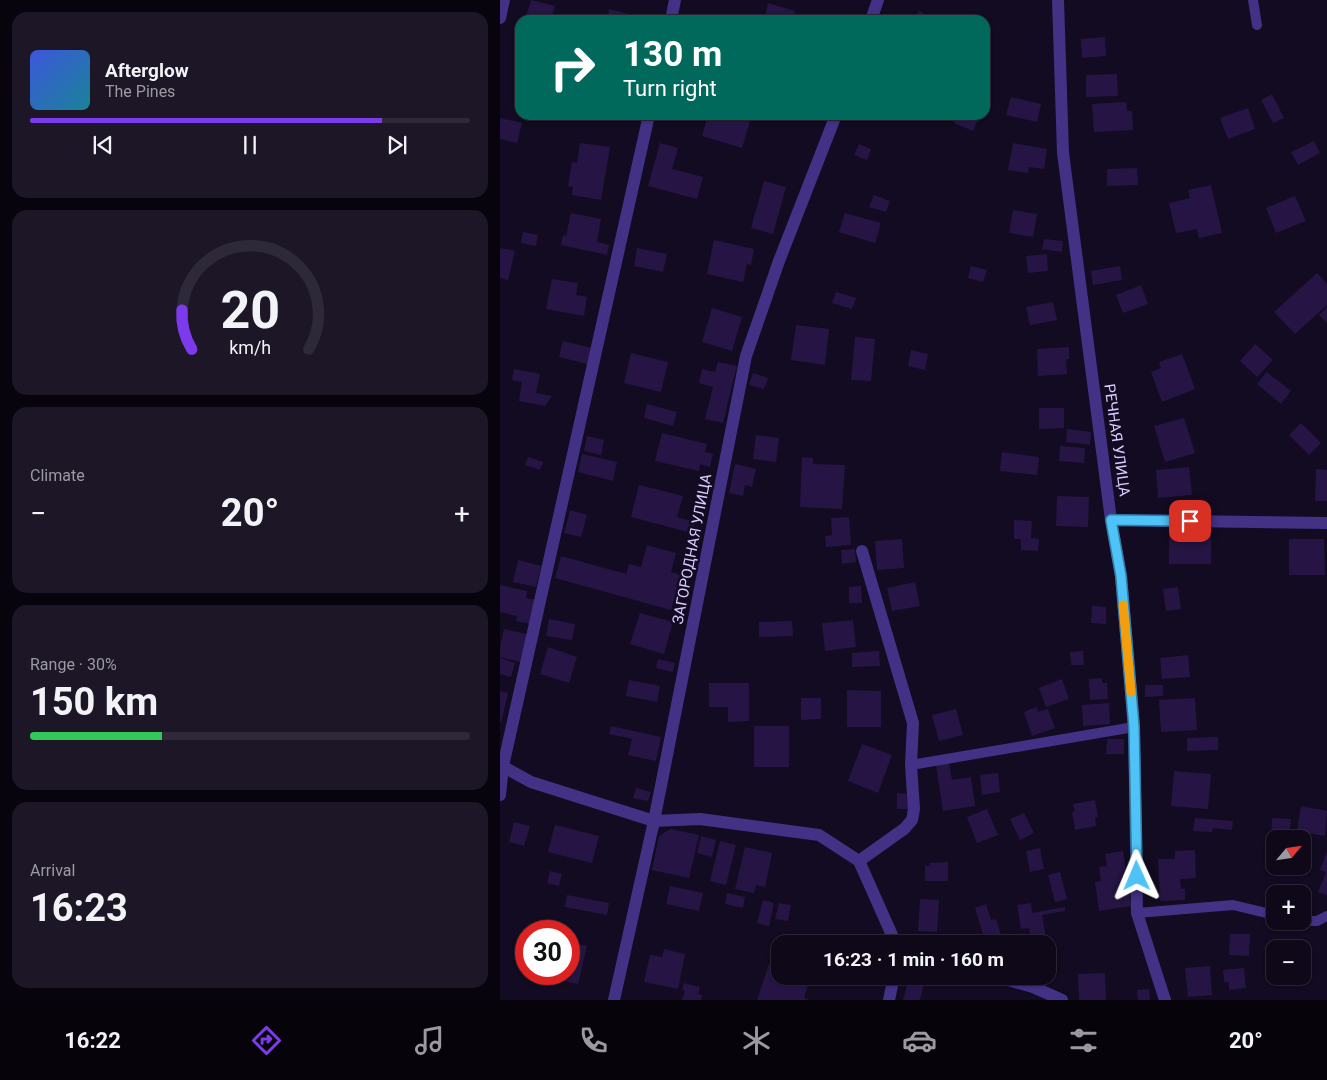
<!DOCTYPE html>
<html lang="en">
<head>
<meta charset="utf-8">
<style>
	body { margin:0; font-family:Roboto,sans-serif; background:#1c1626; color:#f1f3f6; height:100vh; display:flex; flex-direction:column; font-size:19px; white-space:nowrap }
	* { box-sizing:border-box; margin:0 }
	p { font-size:16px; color:#9b9aa2 }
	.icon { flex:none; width:28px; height:28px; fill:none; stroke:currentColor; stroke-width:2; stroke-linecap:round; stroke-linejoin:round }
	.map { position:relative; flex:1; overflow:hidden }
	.sheet { display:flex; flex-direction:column; gap:12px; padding:12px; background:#08040e; width:500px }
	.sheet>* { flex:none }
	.top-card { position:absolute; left:15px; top:15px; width:475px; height:105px; border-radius:15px; box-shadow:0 1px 4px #0004,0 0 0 1px #2e2938; background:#00695c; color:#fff; overflow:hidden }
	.needle { width:32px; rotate:61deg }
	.tools { position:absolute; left:766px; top:830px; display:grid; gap:10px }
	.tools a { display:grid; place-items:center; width:45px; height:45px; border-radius:10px; background:#0e0819; box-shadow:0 1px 4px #0004,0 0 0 1px #2e2938; font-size:25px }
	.speed { position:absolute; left:15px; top:920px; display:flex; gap:10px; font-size:25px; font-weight:700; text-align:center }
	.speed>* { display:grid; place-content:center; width:65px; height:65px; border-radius:50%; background:#0e0819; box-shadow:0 1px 4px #0004,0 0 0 1px #2e2938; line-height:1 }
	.speed .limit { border:8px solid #d22; background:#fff; color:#111 }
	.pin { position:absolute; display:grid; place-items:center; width:42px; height:42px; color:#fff; margin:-21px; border-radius:10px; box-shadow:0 2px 8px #0006 }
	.me { position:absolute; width:55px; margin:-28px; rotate:359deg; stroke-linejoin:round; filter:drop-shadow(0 0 4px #0008) }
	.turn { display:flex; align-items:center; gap:18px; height:105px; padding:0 25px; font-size:22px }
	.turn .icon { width:65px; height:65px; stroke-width:2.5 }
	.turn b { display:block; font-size:35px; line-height:42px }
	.big { font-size:38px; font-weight:700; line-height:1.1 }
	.sheet .widget { flex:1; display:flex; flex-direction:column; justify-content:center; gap:8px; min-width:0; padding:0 18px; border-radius:15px; background:#1c1626 }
	.sheet .dial { align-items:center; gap:0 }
	.dial svg { height:130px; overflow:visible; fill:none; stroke:#2e2938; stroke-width:7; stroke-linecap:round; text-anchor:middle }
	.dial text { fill:#f1f3f6; stroke:none }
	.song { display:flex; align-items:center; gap:15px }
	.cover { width:60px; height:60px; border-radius:8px; background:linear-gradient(135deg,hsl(230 70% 55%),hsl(190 70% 35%)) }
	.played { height:5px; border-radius:2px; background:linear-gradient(90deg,#7c3aed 80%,#2e2938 80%) }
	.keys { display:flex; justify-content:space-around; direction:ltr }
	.heat { display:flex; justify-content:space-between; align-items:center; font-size:28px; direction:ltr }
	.charge { height:8px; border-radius:4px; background:linear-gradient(90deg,#34c759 30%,#2e2938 0) }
	.trip { position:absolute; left:271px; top:935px; width:285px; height:50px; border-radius:15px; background:#0e0819; box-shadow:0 1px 4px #0004,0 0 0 1px #2e2938; font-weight:700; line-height:50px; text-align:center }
	.tabs { display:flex; height:80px; justify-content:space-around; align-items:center; background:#06030a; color:#9b9aa2 }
	.tabs .icon { width:35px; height:35px }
	.tabs .current { color:#7c3aed }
	.tabs b { font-size:22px; color:#f1f3f6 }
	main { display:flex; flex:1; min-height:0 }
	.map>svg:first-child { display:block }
</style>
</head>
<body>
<main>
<section class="sheet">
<div class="widget">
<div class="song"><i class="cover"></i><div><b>Afterglow</b><p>The Pines</p></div></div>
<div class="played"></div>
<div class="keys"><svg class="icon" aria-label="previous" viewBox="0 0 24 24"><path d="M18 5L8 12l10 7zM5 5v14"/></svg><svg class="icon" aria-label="pause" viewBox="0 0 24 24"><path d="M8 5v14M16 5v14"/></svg><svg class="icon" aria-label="next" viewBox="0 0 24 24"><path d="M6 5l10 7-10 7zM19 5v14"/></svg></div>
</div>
<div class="widget dial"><svg viewBox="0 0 100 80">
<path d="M14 69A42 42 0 1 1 86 69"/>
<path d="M14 69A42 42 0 0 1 8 45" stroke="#7c3aed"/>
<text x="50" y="56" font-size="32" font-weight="700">20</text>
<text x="50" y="72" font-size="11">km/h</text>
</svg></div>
<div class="widget"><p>Climate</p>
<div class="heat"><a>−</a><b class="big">20°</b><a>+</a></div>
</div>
<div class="widget"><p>Range · 30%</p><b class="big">150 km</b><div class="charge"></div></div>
<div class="widget"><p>Arrival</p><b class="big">16:23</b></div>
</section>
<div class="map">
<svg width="827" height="1000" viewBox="0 0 827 1000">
	<rect width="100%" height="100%" fill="#120b21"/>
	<g fill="#261544">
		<polygon points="31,0 55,6 51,20 25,20"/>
		<polygon points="268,3 295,11 292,20 264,20"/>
		<polygon points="109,9 141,17 141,20 107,20"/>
		<polygon points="419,11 432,18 431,20 393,20 393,16 416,16"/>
		<polygon points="605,37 606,56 582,58 581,39"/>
		<polygon points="617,74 618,96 586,97 586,75"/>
		<polygon points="772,94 784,118 773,123 761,100"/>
		<polygon points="511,97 541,104 537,122 506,115"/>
		<polygon points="626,102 627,111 632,111 633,130 594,132 592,104"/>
		<polygon points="748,108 755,129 728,139 720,118"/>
		<polygon points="208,115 234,115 233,117 250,122 242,148 202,136"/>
		<polygon points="444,115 480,115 473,131 454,123 455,120"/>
		<polygon points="0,118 22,123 17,143 0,139"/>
		<polygon points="814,141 820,153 798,165 791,152"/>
		<polygon points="80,143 110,147 101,200 72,195 73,187 68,186 72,162 77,163"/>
		<polygon points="160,143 178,148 172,169 203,177 197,199 148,186"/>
		<polygon points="513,143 547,149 544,169 529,167 528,173 508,170"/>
		<polygon points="359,144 371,149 367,160 354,155"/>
		<polygon points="637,168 638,185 607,186 607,169"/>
		<polygon points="264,181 286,187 273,234 251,228"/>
		<polygon points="711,185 722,233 699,238 697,229 676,233 669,203 690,198 688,190"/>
		<polygon points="374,195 390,201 386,212 369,207"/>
		<polygon points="795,196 806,221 776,233 766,208"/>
		<polygon points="513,210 537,214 533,237 509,233"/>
		<polygon points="71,213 101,219 97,242 109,245 107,255 61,245 63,235 66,236"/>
		<polygon points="345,213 381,223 375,243 339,232"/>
		<polygon points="23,232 38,235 36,246 21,243"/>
		<polygon points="544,239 563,241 562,252 542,249"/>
		<polygon points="214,240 254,249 251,265 247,264 243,282 207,274"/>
		<polygon points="0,248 15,251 8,280 0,278"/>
		<polygon points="137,248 167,254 163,272 134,266"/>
		<polygon points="547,254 548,271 528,273 526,256"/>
		<polygon points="471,266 487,270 483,282 468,278"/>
		<polygon points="620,266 622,280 593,285 591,271"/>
		<polygon points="817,273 827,284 827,305 795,334 774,312"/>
		<polygon points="52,279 78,283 76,295 87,297 84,316 46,309"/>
		<polygon points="641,285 648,304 623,313 616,295"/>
		<polygon points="336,292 356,298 352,309 332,303"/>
		<polygon points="553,302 557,320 530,325 526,307"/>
		<polygon points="827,307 827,323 819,315"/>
		<polygon points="212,308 242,317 232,351 202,342"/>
		<polygon points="296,325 329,329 325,365 291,360"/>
		<polygon points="355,337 375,339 371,381 351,380"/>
		<polygon points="63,341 92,348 87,364 59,357"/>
		<polygon points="755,344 773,360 757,377 740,361"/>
		<polygon points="569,347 569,359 566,359 567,374 538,376 537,349"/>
		<polygon points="411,350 428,354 425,370 408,366"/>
		<polygon points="131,353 168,362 161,392 124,383"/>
		<polygon points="682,354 695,389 662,402 651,372 661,368 659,362"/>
		<polygon points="218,362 237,366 223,423 205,419 213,387 199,383 202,369 215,372"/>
		<polygon points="14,369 40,374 36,393 52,396 45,406 19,401 22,382 12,380"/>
		<polygon points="767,372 791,391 781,404 757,384"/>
		<polygon points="253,373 268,378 264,389 249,385"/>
		<polygon points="147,404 177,412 173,426 144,418"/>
		<polygon points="539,408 564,408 564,428 539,429"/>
		<polygon points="684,418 695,453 665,462 654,426"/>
		<polygon points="801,423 821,443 809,455 789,435"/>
		<polygon points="567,429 591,432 590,445 566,442"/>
		<polygon points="162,433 207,444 205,452 213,454 210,467 200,464 199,471 155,461"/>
		<polygon points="256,435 279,438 276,462 253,459"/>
		<polygon points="87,436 104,440 101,455 84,451"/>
		<polygon points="560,446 585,448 584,463 559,461"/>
		<polygon points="502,452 539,457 537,475 500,471"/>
		<polygon points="82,454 117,462 113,481 78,472"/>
		<polygon points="28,457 43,462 40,470 25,465"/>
		<polygon points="302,457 313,458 313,464 345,465 342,509 300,507"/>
		<polygon points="235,464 256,469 252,487 245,485 243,496 229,493"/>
		<polygon points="689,467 692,495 658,498 656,470"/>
		<polygon points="816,469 827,470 827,501 815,501"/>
		<polygon points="139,485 183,496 177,517 195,522 192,533 131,517"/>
		<polygon points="557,496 589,497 588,527 556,526"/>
		<polygon points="70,510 87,515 81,537 64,533"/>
		<polygon points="349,517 351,545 326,547 325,536 332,535 331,518"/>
		<polygon points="514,520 532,521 531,538 539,539 538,551 521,550 521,539 514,539"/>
		<rect x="669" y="534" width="42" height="30"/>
		<polygon points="402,539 404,568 377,570 375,541"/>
		<polygon points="789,539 824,539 825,575 789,575"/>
		<polygon points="147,545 176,553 171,572 181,575 171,610 55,578 61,556 126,574 129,564 141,567"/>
		<polygon points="355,549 356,562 342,564 341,550"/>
		<polygon points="18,560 41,566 36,587 13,582"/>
		<polygon points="415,582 420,606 392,611 387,588"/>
		<polygon points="0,585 27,591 26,598 35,600 30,624 16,621 17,616 0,612"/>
		<polygon points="361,586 362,603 349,603 349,587"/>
		<polygon points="678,587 681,609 666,611 663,589"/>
		<polygon points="592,606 606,607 606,624 591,623"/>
		<polygon points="140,613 173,622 164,654 130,644"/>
		<polygon points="49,619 75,624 72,640 46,636"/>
		<polygon points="353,620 356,647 325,651 322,623"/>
		<polygon points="292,621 293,636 259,637 259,622"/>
		<polygon points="4,629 31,635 24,663 0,657 0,647"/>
		<polygon points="48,647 77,657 69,683 40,674"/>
		<polygon points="379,651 380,666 352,667 352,653"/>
		<polygon points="583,651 584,665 571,665 570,652"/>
		<polygon points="688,655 690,677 662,679 660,658"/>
		<polygon points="0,658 15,663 11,677 0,674"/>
		<polygon points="158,659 175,663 173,672 156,668"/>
		<polygon points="602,678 602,683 607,683 608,699 590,700 589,679"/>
		<polygon points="562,679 569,699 546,707 539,688"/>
		<polygon points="129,680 160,686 157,702 126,696"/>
		<polygon points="209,683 249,683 249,721 228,722 228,707 209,707"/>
		<polygon points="645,685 663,685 663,696 645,697"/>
		<polygon points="347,690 381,691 381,727 347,727"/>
		<polygon points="0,691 8,693 1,723 0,723"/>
		<polygon points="301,698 321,698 321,719 301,720"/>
		<polygon points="695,698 697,730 661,732 659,700"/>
		<polygon points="609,703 610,724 583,726 582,705"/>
		<polygon points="537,707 538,712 548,709 555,728 532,736 524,712"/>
		<polygon points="456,709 463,735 439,741 432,715"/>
		<polygon points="111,726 161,737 156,761 128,755 132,739 109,734"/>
		<rect x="254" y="726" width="35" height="41"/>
		<polygon points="718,737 718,750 687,751 687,738"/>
		<polygon points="607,739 624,739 624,754 606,754"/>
		<polygon points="362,744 392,755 378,793 348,781"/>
		<polygon points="449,763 452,780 471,777 475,806 443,811 436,765"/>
		<polygon points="674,771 711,774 708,809 671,806"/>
		<polygon points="498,773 500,792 482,795 480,775"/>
		<polygon points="136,788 151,792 148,801 133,798"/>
		<polygon points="397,793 410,794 410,809 397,809"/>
		<polygon points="595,800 598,817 595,817 596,826 575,830 572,812 575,811 573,804"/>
		<polygon points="801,806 827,811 825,836 797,831"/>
		<polygon points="487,809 498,835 477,843 467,817"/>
		<polygon points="524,813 534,833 520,840 510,819"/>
		<polygon points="695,818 733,821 732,830 713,828 712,832 693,831"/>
		<polygon points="772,818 791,819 789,839 775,839 775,865 770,865"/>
		<polygon points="14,822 30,826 24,846 9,842"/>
		<polygon points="55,825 99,836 92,863 48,852"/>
		<polygon points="170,829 199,835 189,878 152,870 159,836"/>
		<polygon points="201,836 216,840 212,857 197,853"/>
		<polygon points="220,841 236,845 226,885 210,881"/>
		<polygon points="245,847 272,853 265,887 256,885 254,893 235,889"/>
		<polygon points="540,848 544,869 530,872 526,851"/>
		<polygon points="695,850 696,878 680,879 681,889 685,889 685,900 660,901 658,859 675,859 675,851"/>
		<polygon points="623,851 631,906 599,911 595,882 601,881 599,867 607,866 605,854"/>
		<polygon points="827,852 827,895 818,892 826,872 820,870"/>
		<polygon points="448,862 448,881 425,881 425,866 430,866 430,863"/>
		<polygon points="50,871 62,874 59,886 47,883"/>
		<polygon points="560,872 567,899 555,902 548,875"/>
		<polygon points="170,886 203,893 199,911 166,904"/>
		<polygon points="227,893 245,897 243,908 225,904"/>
		<polygon points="67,895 109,903 107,915 65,907"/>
		<polygon points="420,899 439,900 437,932 418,931"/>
		<polygon points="263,900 274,903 269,926 257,923"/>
		<polygon points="279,903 291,905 288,921 275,919"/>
		<polygon points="531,903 532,913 565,907 565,911 542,915 547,944 532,944 529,928 521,929 517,905"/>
		<polygon points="486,904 491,920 496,919 504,944 486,944 475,908"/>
		<polygon points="730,934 750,934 749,956 729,955"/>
		<polygon points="69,942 87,946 78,984 51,978 52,974 69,974"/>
		<polygon points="553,942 556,960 548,962 548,943"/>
		<polygon points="164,949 185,954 178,989 144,982 150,955 162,957"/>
		<polygon points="269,964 280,968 280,976 305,976 310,978 304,998 309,1000 257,1000"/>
		<polygon points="710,966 712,995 688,997 685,968"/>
		<polygon points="744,968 746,988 729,990 729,982 724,982 723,970"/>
		<polygon points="605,973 606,1000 579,1000 578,974"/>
		<polygon points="409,978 424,983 420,1000 403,1000"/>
		<polygon points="184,983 200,987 198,994 202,995 201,1000 182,1000 185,991 182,990"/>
		<polygon points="649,989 650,1000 638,1000 637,990"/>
	</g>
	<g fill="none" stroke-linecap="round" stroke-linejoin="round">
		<g stroke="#423185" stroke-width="10">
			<polyline points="753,0 757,25"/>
			<polyline points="411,765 634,727"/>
			<polyline points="637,913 733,905 775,915"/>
			<polyline points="801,921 817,921 827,916"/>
		</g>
		<g stroke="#423185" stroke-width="12">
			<polyline points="558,0 563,153 611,520 621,576 634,727 637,913 665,1000"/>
			<polyline points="0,18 4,0"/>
			<polyline points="171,20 175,0"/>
			<polyline points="371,20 378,0"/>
			<polyline points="611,520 827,523"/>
			<polyline points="0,765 31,782 154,821 200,819 319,835 359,861 396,944"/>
			<polyline points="0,795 3,766 149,115"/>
			<polyline points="359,861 404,829 412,820 414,809 411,765 413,723 362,551"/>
			<polyline points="493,976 533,987 562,1000"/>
			<polyline points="114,1000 154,821 246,356 279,261 336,115"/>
			<polyline points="389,1000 394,976"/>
		</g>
	</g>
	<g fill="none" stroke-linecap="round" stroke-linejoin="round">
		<g stroke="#337fa1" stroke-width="12">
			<polyline id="route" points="637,876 634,727 621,576 611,520 690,521"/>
		</g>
		<use href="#route" stroke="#4fc3f7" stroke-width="9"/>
		<polyline stroke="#f59e0b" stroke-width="9" points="623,605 631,692"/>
	</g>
	<g text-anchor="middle" stroke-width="5" stroke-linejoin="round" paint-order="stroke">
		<g font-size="15" fill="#dacbff" stroke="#120b21">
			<text transform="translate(617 440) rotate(82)" y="5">РЕЧНАЯ УЛИЦА</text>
			<text transform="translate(192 549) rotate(-79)" y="5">ЗАГОРОДНАЯ УЛИЦА</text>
		</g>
	</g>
</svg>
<div class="tools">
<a><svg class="needle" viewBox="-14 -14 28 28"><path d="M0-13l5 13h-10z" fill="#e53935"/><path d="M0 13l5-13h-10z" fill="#9b9aa2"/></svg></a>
<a>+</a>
<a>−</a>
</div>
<div class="speed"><div class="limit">30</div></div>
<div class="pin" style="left:690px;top:521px;background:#d93025"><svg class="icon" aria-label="arrive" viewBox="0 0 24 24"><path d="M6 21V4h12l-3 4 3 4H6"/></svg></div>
<svg class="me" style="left:637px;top:876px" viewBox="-20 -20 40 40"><path d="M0-17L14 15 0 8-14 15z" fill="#4fc3f7" stroke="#fff" stroke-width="4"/></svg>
<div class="trip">16:23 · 1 min · 160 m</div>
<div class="top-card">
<div class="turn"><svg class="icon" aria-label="right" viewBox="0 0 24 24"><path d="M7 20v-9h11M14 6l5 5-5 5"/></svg><div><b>130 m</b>Turn right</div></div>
</div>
</div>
</main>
<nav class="tabs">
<b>16:22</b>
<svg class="icon current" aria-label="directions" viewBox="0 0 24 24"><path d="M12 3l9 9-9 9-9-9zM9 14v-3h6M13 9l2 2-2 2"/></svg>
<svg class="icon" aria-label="music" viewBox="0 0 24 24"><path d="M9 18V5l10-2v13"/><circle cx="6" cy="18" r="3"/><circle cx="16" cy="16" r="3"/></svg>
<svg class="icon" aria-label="phone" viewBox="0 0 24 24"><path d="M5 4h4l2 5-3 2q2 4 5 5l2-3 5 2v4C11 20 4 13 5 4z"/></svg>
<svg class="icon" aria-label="climate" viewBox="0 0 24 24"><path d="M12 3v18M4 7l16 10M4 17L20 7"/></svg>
<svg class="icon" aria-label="car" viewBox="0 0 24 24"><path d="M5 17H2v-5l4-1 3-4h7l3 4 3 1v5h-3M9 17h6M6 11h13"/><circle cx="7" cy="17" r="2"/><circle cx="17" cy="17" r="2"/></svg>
<svg class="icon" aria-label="filters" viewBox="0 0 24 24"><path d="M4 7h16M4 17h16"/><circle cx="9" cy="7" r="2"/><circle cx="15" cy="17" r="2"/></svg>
<b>20°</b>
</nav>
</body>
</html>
